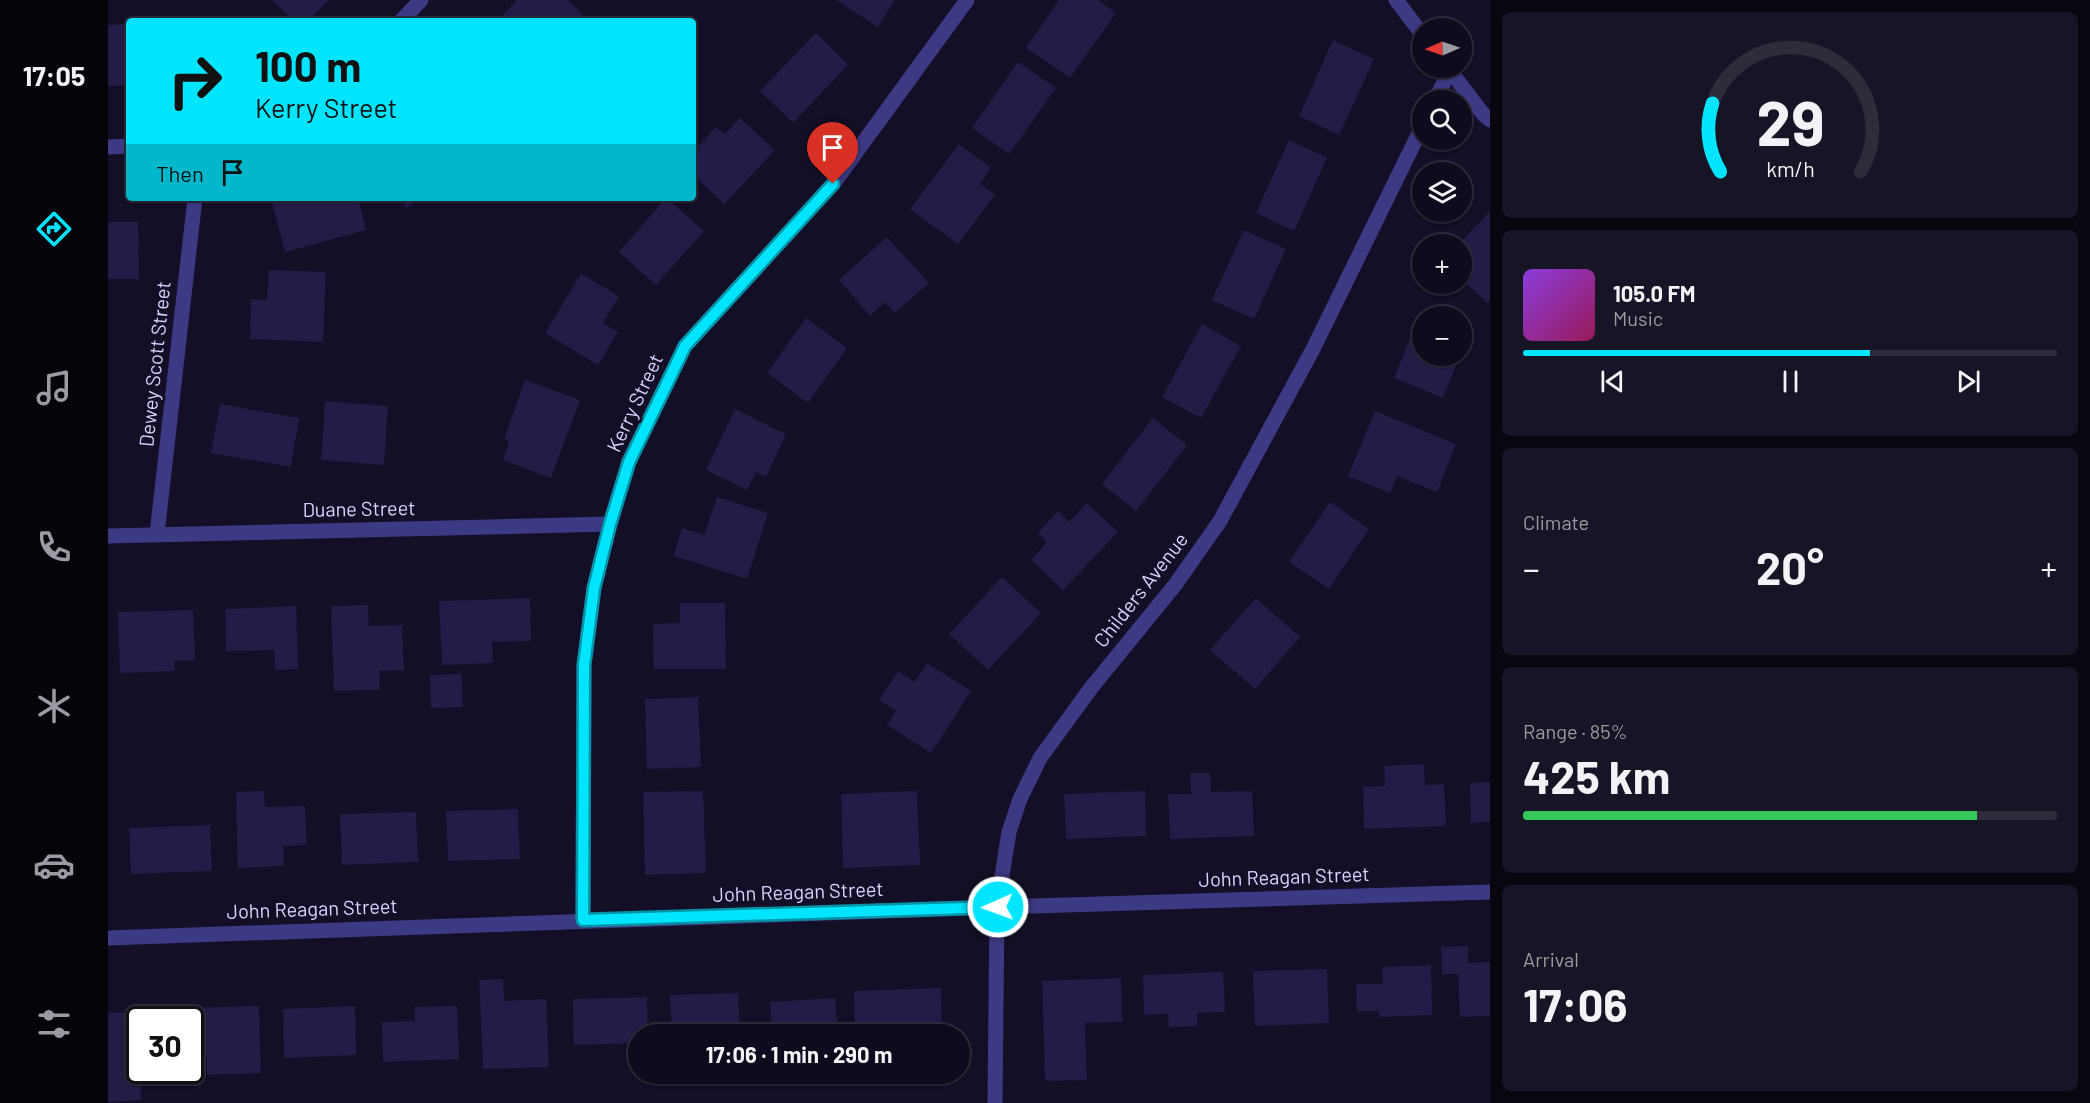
<!DOCTYPE html>
<html lang="en">
<head>
<meta charset="utf-8">
<style>
	body { margin:0; font-family:Barlow,sans-serif; background:#171425; color:#f1f3f6; height:100vh; display:flex; flex-direction:column; font-size:22px; white-space:nowrap }
	* { box-sizing:border-box; margin:0 }
	p { font-size:20px; color:#9b9ba3 }
	.icon { flex:none; width:33px; height:33px; fill:none; stroke:currentColor; stroke-width:2; stroke-linecap:round; stroke-linejoin:round }
	.map { position:relative; flex:1; overflow:hidden }
	.sheet { display:flex; flex-direction:column; gap:12px; padding:12px; background:#08060f; width:600px }
	.sheet>* { flex:none }
	.banner { position:absolute; left:18px; top:18px; width:570px; height:183px; border-radius:6px; box-shadow:0 2px 4px #0004,0 0 0 2px #2e2b3b; background:#00e5ff; color:#111; overflow:hidden }
	.needle { width:39px; rotate:268deg }
	.fabs { position:absolute; left:1304px; top:18px; display:grid; gap:12px }
	.fabs a { display:grid; place-items:center; width:60px; height:60px; border-radius:50%; background:#0e0b1c; box-shadow:0 2px 4px #0004,0 0 0 2px #2e2b3b; font-size:30px }
	.speed { position:absolute; left:18px; top:1006px; display:flex; gap:12px; font-size:30px; font-weight:700; text-align:center }
	.speed>* { display:grid; place-content:center; width:78px; height:78px; border-radius:50%; background:#0e0b1c; box-shadow:0 2px 4px #0004,0 0 0 2px #2e2b3b; line-height:1 }
	.speed .limit { border:3px solid #111; border-radius:9px; background:#fff; color:#111 }
	.pin { position:absolute; display:grid; place-items:center; width:51px; height:51px; color:#fff; margin:-62px -26px; border-radius:50% 50% 50% 0; rotate:-45deg; box-shadow:0 0 6px #0007 }
	.pin .icon { rotate:45deg }
	.me { position:absolute; width:66px; margin:-33px; rotate:268deg; stroke-linejoin:round; filter:drop-shadow(0 0 4px #0008) }
	.turn { display:flex; align-items:center; gap:21px; height:126px; padding:0 30px; font-size:27px }
	.turn .icon { width:78px; height:78px; stroke-width:2.5 }
	.turn b { display:block; font-size:42px; line-height:51px }
	.then { display:flex; align-items:center; height:57px; padding:0 30px; background:#0003; gap:12px; font-size:22px }
	.big { font-size:45px; font-weight:700; line-height:1.1 }
	.sheet .tile { flex:1; display:flex; flex-direction:column; justify-content:center; gap:9px; min-width:0; padding:0 21px; border-radius:9px; background:#171425 }
	.sheet .dial { align-items:center; gap:0 }
	.dial svg { height:156px; overflow:visible; fill:none; stroke:#2e2b3b; stroke-width:7; stroke-linecap:round; text-anchor:middle }
	.dial text { fill:#f1f3f6; stroke:none }
	.song { display:flex; align-items:center; gap:18px }
	.cover { width:72px; height:72px; border-radius:9px; background:linear-gradient(135deg,hsl(270 70% 55%),hsl(330 70% 35%)) }
	.played { height:6px; border-radius:3px; background:linear-gradient(90deg,#00e5ff 65%,#2e2b3b 65%) }
	.keys { display:flex; justify-content:space-around; direction:ltr }
	.heat { display:flex; justify-content:space-between; align-items:center; font-size:33px; direction:ltr }
	.charge { height:9px; border-radius:4px; background:linear-gradient(90deg,#34c759 85%,#2e2b3b 0) }
	.trip { position:absolute; left:520px; top:1024px; width:342px; height:60px; border-radius:30px; background:#0e0b1c; box-shadow:0 2px 4px #0004,0 0 0 2px #2e2b3b; font-weight:700; line-height:60px; text-align:center }
	main { display:flex; flex:1; min-height:0 }
	.tab-bar { display:flex; flex-direction:column; width:108px; justify-content:space-around; align-items:center; background:#06040b; color:#9b9ba3 }
	.tab-bar .icon { width:42px; height:42px }
	.tab-bar .current { color:#00e5ff }
	.tab-bar b { font-size:27px; color:#f1f3f6 }
	.map>svg:first-child { display:block }
</style>
</head>
<body>
<main>
<nav class="tab-bar">
<b>17:05</b>
<svg class="icon current" aria-label="directions" viewBox="0 0 24 24"><path d="M12 3l9 9-9 9-9-9zM9 14v-3h6M13 9l2 2-2 2"/></svg>
<svg class="icon" aria-label="music" viewBox="0 0 24 24"><path d="M9 18V5l10-2v13"/><circle cx="6" cy="18" r="3"/><circle cx="16" cy="16" r="3"/></svg>
<svg class="icon" aria-label="phone" viewBox="0 0 24 24"><path d="M5 4h4l2 5-3 2q2 4 5 5l2-3 5 2v4C11 20 4 13 5 4z"/></svg>
<svg class="icon" aria-label="climate" viewBox="0 0 24 24"><path d="M12 3v18M4 7l16 10M4 17L20 7"/></svg>
<svg class="icon" aria-label="car" viewBox="0 0 24 24"><path d="M5 17H2v-5l4-1 3-4h7l3 4 3 1v5h-3M9 17h6M6 11h13"/><circle cx="7" cy="17" r="2"/><circle cx="17" cy="17" r="2"/></svg>
<svg class="icon" aria-label="filters" viewBox="0 0 24 24"><path d="M4 7h16M4 17h16"/><circle cx="9" cy="7" r="2"/><circle cx="15" cy="17" r="2"/></svg>
</nav>
<div class="map">
<svg width="1382" height="1103" viewBox="0 0 1382 1103">
	<rect width="100%" height="100%" fill="#130f26"/>
	<g fill="#241b47">
		<polygon points="164,0 221,0 200,21 186,21"/>
		<polygon points="409,0 460,0 475,14 469,21 389,21"/>
		<polygon points="728,0 787,0 770,27"/>
		<polygon points="951,0 990,0 1008,13 962,78 918,48"/>
		<polygon points="142,17 143,21 115,21 115,19"/>
		<polygon points="21,24 21,85 0,86 0,25"/>
		<polygon points="708,33 740,65 685,123 652,91"/>
		<polygon points="1225,40 1266,59 1231,135 1191,116"/>
		<polygon points="910,62 948,88 901,154 864,128"/>
		<polygon points="632,118 667,150 616,204 585,175 585,152 608,127 617,134"/>
		<polygon points="1181,140 1219,158 1186,231 1148,213"/>
		<polygon points="851,144 883,168 872,184 887,195 850,244 802,209"/>
		<polygon points="163,198 250,198 258,230 177,252"/>
		<polygon points="292,198 313,198 299,208"/>
		<polygon points="558,198 596,231 548,285 511,252"/>
		<polygon points="1382,211 1382,300 1379,303 1353,278 1353,244 1351,244"/>
		<polygon points="0,222 30,222 31,279 0,279"/>
		<polygon points="1136,230 1178,249 1146,319 1104,300"/>
		<polygon points="779,237 821,283 787,313 777,302 762,316 731,280"/>
		<polygon points="161,270 218,272 215,342 142,339 143,299 159,300"/>
		<polygon points="473,274 511,296 495,323 510,332 490,365 437,333"/>
		<polygon points="1313,311 1327,316 1314,316 1314,356 1352,356 1335,398 1286,378"/>
		<polygon points="698,318 739,348 700,403 659,373"/>
		<polygon points="1094,324 1133,346 1093,418 1054,397"/>
		<polygon points="1353,327 1362,330 1353,352"/>
		<polygon points="417,380 472,400 443,478 395,460 401,441 396,439"/>
		<polygon points="217,401 280,406 276,465 213,460"/>
		<polygon points="112,404 191,418 183,467 103,453"/>
		<polygon points="627,409 678,434 658,477 648,472 639,490 598,470"/>
		<polygon points="1267,411 1348,444 1329,492 1289,476 1282,493 1240,476"/>
		<polygon points="1045,418 1079,445 1028,511 994,484"/>
		<polygon points="609,497 660,513 639,579 566,556 574,528 596,535"/>
		<polygon points="1222,502 1261,529 1221,589 1181,562"/>
		<polygon points="979,503 1010,532 955,590 923,560 939,542 930,533 950,511 961,522"/>
		<polygon points="894,577 933,613 880,670 841,634"/>
		<polygon points="422,598 423,641 384,642 385,663 334,665 331,601"/>
		<polygon points="1148,598 1192,637 1147,689 1102,650"/>
		<polygon points="572,603 617,603 618,669 546,669 545,624 572,623"/>
		<polygon points="260,605 261,626 294,625 296,670 271,671 272,690 226,691 223,606"/>
		<polygon points="188,606 190,669 167,670 166,650 118,651 117,609"/>
		<polygon points="85,610 87,660 66,661 67,671 12,673 10,612"/>
		<polygon points="819,663 863,691 823,753 779,725 788,711 771,700 790,671 807,682"/>
		<polygon points="354,674 355,707 323,708 322,675"/>
		<polygon points="590,697 593,767 539,769 537,699"/>
		<polygon points="1316,764 1317,785 1336,784 1338,826 1256,829 1255,787 1277,786 1276,766"/>
		<polygon points="1082,773 1102,773 1103,792 1144,791 1146,836 1062,839 1060,794 1083,794"/>
		<polygon points="1382,782 1382,822 1363,823 1362,783"/>
		<polygon points="156,791 157,807 197,806 199,845 175,846 176,866 130,868 128,792"/>
		<polygon points="595,791 598,873 537,875 535,792"/>
		<polygon points="809,791 812,865 735,868 733,794"/>
		<polygon points="1037,791 1038,836 958,839 956,794"/>
		<polygon points="410,809 412,859 340,861 338,811"/>
		<polygon points="308,812 310,862 234,865 232,814"/>
		<polygon points="102,825 104,871 23,874 21,828"/>
		<polygon points="1360,946 1360,963 1382,962 1382,1016 1352,1017 1350,974 1334,974 1333,947"/>
		<polygon points="1323,965 1324,1015 1271,1017 1271,1011 1249,1011 1248,984 1275,984 1274,967"/>
		<polygon points="1219,969 1221,1023 1147,1026 1145,971"/>
		<polygon points="1115,972 1117,1012 1089,1013 1090,1026 1061,1027 1060,1014 1036,1015 1035,975"/>
		<polygon points="1013,978 1014,1022 977,1023 979,1080 937,1081 934,981"/>
		<polygon points="395,979 396,1001 438,999 441,1067 375,1069 371,980"/>
		<polygon points="833,988 834,1029 812,1030 812,1035 747,1035 746,991"/>
		<polygon points="630,993 632,1035 564,1035 562,995"/>
		<polygon points="539,997 540,1035 531,1035 531,1043 466,1045 465,999"/>
		<polygon points="727,998 730,1035 664,1035 662,1002"/>
		<polygon points="151,1006 153,1073 99,1075 99,1056 82,1056 82,1020 78,1020 78,1008"/>
		<polygon points="247,1006 248,1055 176,1058 175,1009"/>
		<polygon points="349,1006 351,1059 275,1062 274,1022 307,1021 307,1007"/>
		<polygon points="50,1010 50,1020 32,1020 33,1100 0,1102 0,1013"/>
	</g>
	<g fill="none" stroke-linecap="round" stroke-linejoin="round">
		<g stroke="#3d3a85" stroke-width="15">
			<polyline points="1288,0 1314,34"/>
			<polyline points="293,21 313,0"/>
			<polyline points="1340,68 1375,114 1382,120"/>
			<polyline points="1327,100 1342,70"/>
			<polyline points="0,147 21,146"/>
			<polyline points="49,534 87,198"/>
			<polyline points="0,536 502,524"/>
			<polyline points="475,920 476,665 486,588 502,524 521,461 577,346 725,184 859,0"/>
			<polyline points="0,938 889,907 1382,892"/>
			<polyline points="887,1103 889,907 901,832 912,799 932,758 983,688 1067,585 1112,521 1205,349 1314,127"/>
		</g>
	</g>
	<g fill="none" stroke-linecap="round" stroke-linejoin="round">
		<g stroke="#0095a6" stroke-width="15">
			<polyline id="route" points="725,184 577,346 521,462 502,524 486,588 476,665 475,920 890,907"/>
		</g>
		<use href="#route" stroke="#00e5ff" stroke-width="10"/>
	</g>
	<g text-anchor="middle" stroke-width="6" stroke-linejoin="round" paint-order="stroke">
		<g font-size="20" fill="#d9d4ff" stroke="#130f26">
			<text transform="translate(47 364) rotate(-84)" y="7">Dewey Scott Street</text>
			<text transform="translate(527 403) rotate(-65)" y="7">Kerry Street</text>
			<text transform="translate(251 509) rotate(-1)" y="7">Duane Street</text>
			<text transform="translate(1033 590) rotate(-52)" y="7">Childers Avenue</text>
			<text transform="translate(1176 877) rotate(-2)" y="7">John Reagan Street</text>
			<text transform="translate(690 892) rotate(-2)" y="7">John Reagan Street</text>
			<text transform="translate(204 909) rotate(-2)" y="7">John Reagan Street</text>
		</g>
	</g>
</svg>
<div class="fabs">
<a><svg class="needle" viewBox="-14 -14 28 28"><path d="M0-13l5 13h-10z" fill="#e53935"/><path d="M0 13l5-13h-10z" fill="#9b9ba3"/></svg></a>
<a><svg class="icon" aria-label="search" viewBox="0 0 24 24"><circle cx="10" cy="10" r="6"/><path d="M15 15l6 6"/></svg></a>
<a><svg class="icon" aria-label="layers" viewBox="0 0 24 24"><path d="M12 4l9 5-9 5-9-5zM3 14l9 5 9-5"/></svg></a>
<a>+</a>
<a>−</a>
</div>
<div class="speed"><div class="limit">30</div></div>
<div class="pin" style="left:725px;top:184px;background:#d93025"><svg class="icon" aria-label="arrive" viewBox="0 0 24 24"><path d="M6 21V4h12l-3 4 3 4H6"/></svg></div>
<svg class="me" style="left:890px;top:907px" viewBox="-20 -20 40 40"><circle r="17" fill="#00e5ff" stroke="#fff" stroke-width="3"/><path d="M0-11L8 9 0 5-8 9z" fill="#fff"/></svg>
<div class="trip">17:06 · 1 min · 290 m</div>
<div class="banner">
<div class="turn"><svg class="icon" aria-label="right" viewBox="0 0 24 24"><path d="M7 20v-9h11M14 6l5 5-5 5"/></svg><div><b>100 m</b>Kerry Street</div></div>
<div class="then">Then<svg class="icon" aria-label="arrive" viewBox="0 0 24 24"><path d="M6 21V4h12l-3 4 3 4H6"/></svg></div>
</div>
</div>
<section class="sheet">
<div class="tile dial"><svg viewBox="0 0 100 80">
<path d="M14 69A42 42 0 1 1 86 69"/>
<path d="M14 69A42 42 0 0 1 10 34" stroke="#00e5ff"/>
<text x="50" y="56" font-size="32" font-weight="700">29</text>
<text x="50" y="72" font-size="11">km/h</text>
</svg></div>
<div class="tile">
<div class="song"><i class="cover"></i><div><b>105.0 FM</b><p>Music</p></div></div>
<div class="played"></div>
<div class="keys"><svg class="icon" aria-label="previous" viewBox="0 0 24 24"><path d="M18 5L8 12l10 7zM5 5v14"/></svg><svg class="icon" aria-label="pause" viewBox="0 0 24 24"><path d="M8 5v14M16 5v14"/></svg><svg class="icon" aria-label="next" viewBox="0 0 24 24"><path d="M6 5l10 7-10 7zM19 5v14"/></svg></div>
</div>
<div class="tile"><p>Climate</p>
<div class="heat"><a>−</a><b class="big">20°</b><a>+</a></div>
</div>
<div class="tile"><p>Range · 85%</p><b class="big">425 km</b><div class="charge"></div></div>
<div class="tile"><p>Arrival</p><b class="big">17:06</b></div>
</section>
</main>
</body>
</html>
